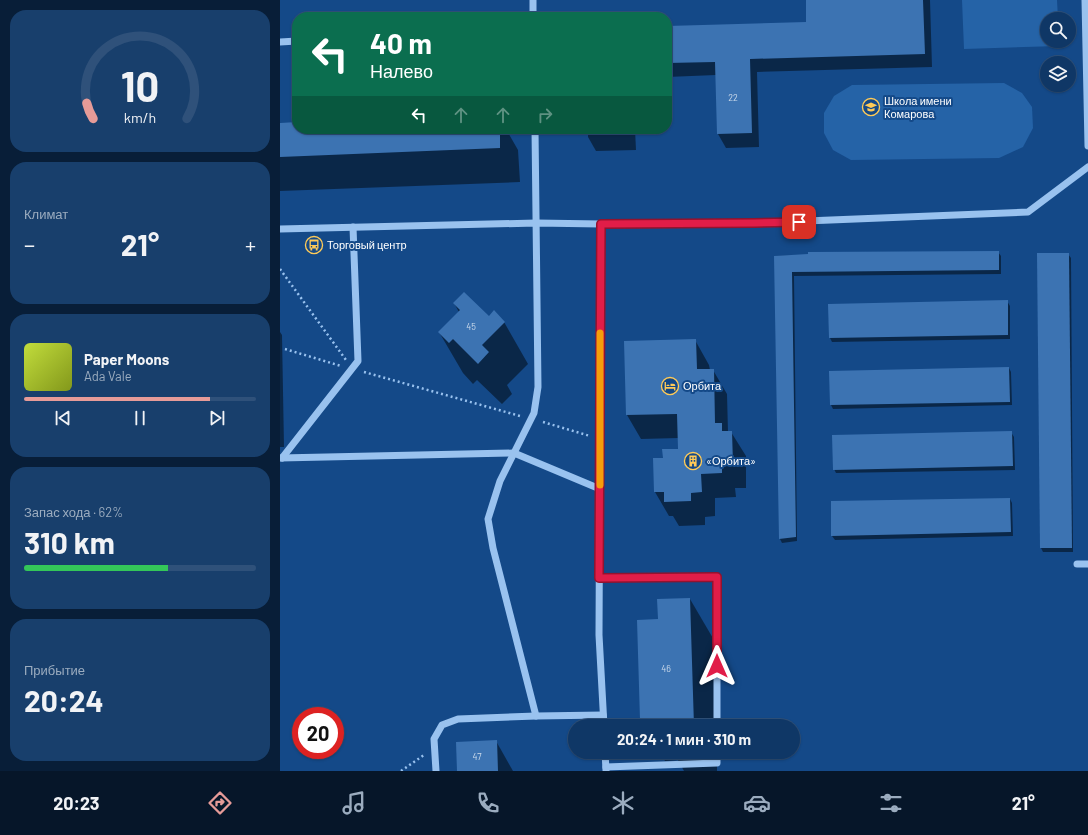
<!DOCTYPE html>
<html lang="ru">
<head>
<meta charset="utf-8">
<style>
	body { margin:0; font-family:Barlow,sans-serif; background:#183f6c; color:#f1f3f6; height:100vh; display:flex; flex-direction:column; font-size:15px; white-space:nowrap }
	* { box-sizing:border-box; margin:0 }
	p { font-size:13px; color:#9bacbf }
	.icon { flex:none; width:22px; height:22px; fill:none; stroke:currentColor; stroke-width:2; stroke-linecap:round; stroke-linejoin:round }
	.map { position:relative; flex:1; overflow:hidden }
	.sheet { display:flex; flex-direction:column; gap:10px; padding:10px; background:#081e38; width:280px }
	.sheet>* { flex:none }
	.guide { position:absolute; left:12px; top:12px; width:380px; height:122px; border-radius:16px; box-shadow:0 1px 3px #0004,0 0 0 1px #2f517a; background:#0b6e4f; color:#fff; overflow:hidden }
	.fabs { position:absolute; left:760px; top:12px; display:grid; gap:8px }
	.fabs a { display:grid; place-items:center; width:36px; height:36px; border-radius:50%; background:#0f3766; box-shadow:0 1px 3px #0004,0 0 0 1px #2f517a; font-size:20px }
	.speed { position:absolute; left:12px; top:707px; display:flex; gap:8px; font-size:20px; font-weight:700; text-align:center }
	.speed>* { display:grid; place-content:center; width:52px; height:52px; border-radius:50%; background:#0f3766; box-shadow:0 1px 3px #0004,0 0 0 1px #2f517a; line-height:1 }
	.speed .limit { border:6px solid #d22; background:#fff; color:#111 }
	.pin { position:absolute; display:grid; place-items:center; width:34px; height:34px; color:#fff; margin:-17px; border-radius:8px; box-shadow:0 2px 6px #0006 }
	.me { position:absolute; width:44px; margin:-22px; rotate:0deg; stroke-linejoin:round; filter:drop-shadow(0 0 3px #0008) }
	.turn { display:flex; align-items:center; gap:14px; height:84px; padding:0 12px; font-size:18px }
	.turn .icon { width:52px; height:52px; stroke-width:2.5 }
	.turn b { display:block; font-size:28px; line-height:34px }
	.lanes { display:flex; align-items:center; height:38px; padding:0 12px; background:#0003; justify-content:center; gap:20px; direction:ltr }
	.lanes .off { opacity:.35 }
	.big { font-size:30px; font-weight:700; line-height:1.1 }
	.sheet .tile { flex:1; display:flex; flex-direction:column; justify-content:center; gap:6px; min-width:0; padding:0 14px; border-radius:16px; background:#183f6c }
	.sheet .dial { align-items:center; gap:0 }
	.dial svg { height:104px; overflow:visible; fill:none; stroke:#2f517a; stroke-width:7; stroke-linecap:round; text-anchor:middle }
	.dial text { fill:#f1f3f6; stroke:none }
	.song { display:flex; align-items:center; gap:12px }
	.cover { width:48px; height:48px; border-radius:6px; background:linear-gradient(135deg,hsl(70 70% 55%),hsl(70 70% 35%)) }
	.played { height:4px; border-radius:2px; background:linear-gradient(90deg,#e69b98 80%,#2f517a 80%) }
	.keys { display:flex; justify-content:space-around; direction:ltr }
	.heat { display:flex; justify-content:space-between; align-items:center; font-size:22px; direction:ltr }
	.charge { height:6px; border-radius:3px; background:linear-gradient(90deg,#34c759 62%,#2f517a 0) }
	.trip { position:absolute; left:288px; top:719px; width:232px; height:40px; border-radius:20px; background:#0f3766; box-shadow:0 1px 3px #0004,0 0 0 1px #2f517a; font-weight:700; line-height:40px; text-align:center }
	.dock { display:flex; height:64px; justify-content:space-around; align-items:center; background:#061629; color:#9bacbf }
	.dock .icon { width:28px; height:28px }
	.dock .on { color:#e69b98 }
	.dock b { font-size:18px; color:#f1f3f6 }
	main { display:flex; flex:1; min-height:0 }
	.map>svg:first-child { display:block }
</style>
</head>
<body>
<main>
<section class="sheet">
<div class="tile dial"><svg viewBox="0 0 100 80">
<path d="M14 69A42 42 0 1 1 86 69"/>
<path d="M14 69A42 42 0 0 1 9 57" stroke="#e69b98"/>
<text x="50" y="56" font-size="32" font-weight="700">10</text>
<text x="50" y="72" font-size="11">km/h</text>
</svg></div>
<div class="tile"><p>Климат</p>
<div class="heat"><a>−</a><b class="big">21°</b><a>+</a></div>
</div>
<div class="tile">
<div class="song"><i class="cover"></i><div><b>Paper Moons</b><p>Ada Vale</p></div></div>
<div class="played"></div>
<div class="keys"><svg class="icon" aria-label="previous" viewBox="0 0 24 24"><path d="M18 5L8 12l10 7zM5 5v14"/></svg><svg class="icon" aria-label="pause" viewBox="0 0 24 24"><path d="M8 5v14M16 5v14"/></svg><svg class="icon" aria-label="next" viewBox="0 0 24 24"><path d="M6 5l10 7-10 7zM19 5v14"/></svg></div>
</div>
<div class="tile"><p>Запас хода · 62%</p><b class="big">310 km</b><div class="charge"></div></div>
<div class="tile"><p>Прибытие</p><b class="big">20:24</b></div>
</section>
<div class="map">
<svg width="808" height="771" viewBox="0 0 808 771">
	<rect width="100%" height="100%" fill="#144988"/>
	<g fill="#2563a7">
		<polygon points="682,0 777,0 778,19 767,19 767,41 778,41 778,46 684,49"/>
		<polygon points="724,83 742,93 752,107 753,128 743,147 719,158 571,160 553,150 544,133 544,113 554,96 572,85"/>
	</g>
	<g fill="#0007">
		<polygon points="527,0 650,0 652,67 477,72 479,147 446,148 438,134 436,75 387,77 387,27 527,23"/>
		<polygon points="17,123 17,129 226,129 238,150 240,182 0,191 0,124"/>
		<polygon points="308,129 355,129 356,150 316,151 308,137"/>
		<polygon points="718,252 721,256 721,274 514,276 517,541 502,543 500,539 495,256"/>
		<polygon points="758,254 788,254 791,258 793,552 763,552 761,548"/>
		<polygon points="727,301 730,306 730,339 552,342 550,338 549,305"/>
		<polygon points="174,303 224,322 248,364 227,385 232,394 222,404 197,380 193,384 183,373 159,332 179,312"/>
		<polygon points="0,332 2,335 4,447 0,447"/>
		<polygon points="415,340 429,365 430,370 433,370 447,394 448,432 451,432 466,456 466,488 455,488 456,497 435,498 435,516 425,517 425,525 399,526 393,516 389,516 375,492 384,459 399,450 399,438 361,439 347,415 345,342"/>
		<polygon points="729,368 731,372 732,405 553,409 551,405"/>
		<polygon points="731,432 734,437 735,470 556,473 554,469"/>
		<polygon points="730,499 732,503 733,536 555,540 552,536"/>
		<polygon points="410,599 434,640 436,726 365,726 361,719 379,620"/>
		<polygon points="216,741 233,771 178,771"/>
		<polygon points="380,752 437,752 437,771 404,771 398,760 385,761"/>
	</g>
	<g fill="#3c73b2">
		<polygon points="526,0 643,0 645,54 470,59 472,133 437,134 435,62 387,63 387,26 526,22"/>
		<polygon points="17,122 17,129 220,129 220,148 0,157 0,123"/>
		<polygon points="719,251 719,270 512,272 516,537 499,539 494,256 528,254 528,252"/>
		<polygon points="757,253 789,253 792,548 760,548"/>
		<polygon points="184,292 209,316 214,310 225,322 202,345 209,352 198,364 173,339 169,343 158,332 180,310 173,303"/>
		<polygon points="728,300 728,335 549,338 548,304"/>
		<polygon points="416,339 417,369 434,369 435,423 442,423 442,431 452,431 453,464 442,464 442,473 421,474 422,492 411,493 411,501 384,502 384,492 374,492 373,458 383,458 382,449 398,449 397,414 346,415 344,341"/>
		<polygon points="729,367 730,402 550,405 549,371"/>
		<polygon points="732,431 733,466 553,470 552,435"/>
		<polygon points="730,498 731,532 551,536 551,501"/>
		<polygon points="410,598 414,726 383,726 383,719 360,720 357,620 378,619 377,599"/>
		<polygon points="217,740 218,771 177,771 176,742"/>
	</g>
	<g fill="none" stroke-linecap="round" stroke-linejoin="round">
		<g stroke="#99c2ef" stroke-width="2.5" stroke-dasharray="2 3" stroke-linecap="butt">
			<polyline points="0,269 66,360"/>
			<polyline points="5,349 61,366"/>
			<polyline points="84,372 240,416"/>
			<polyline points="263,422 310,436"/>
			<polyline points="121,771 144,755"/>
		</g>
		<g stroke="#99c2ef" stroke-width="7">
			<polyline points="253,0 253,17"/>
			<polyline points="805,0 808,146"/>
			<polyline points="0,42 17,41"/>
			<polyline points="255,129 258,387 254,413 220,481 208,519 213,548 256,716"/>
			<polyline points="321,224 319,635 324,726"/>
			<polyline points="0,229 256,223 321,224 474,223 748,212 808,167"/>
			<polyline points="0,458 234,453 320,489"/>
			<polyline points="2,458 78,361 73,227"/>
			<polyline points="797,564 808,564"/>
			<polyline points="319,578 437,577 437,726"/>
			<polyline points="325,752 326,770"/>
			<polyline points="326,767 437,763 437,752"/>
			<polyline points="156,771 154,739 162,725 178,719 256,716 323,715"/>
		</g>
	</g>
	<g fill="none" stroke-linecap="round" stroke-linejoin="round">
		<g stroke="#92132f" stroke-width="10">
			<polyline id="route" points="437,666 437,577 319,578 321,224 474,223 519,222"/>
		</g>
		<use href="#route" stroke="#e11d48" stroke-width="7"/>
		<polyline stroke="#f59e0b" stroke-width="7" points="320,485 320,333"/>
	</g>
	<defs>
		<g id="school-ring" transform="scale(0.9)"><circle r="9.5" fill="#144988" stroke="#ffcb58" stroke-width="1.5"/><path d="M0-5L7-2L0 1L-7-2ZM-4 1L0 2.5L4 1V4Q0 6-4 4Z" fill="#ffcb58"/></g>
		<g id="bus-ring" transform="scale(0.9)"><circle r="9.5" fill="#144988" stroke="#ffcb58" stroke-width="1.5"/><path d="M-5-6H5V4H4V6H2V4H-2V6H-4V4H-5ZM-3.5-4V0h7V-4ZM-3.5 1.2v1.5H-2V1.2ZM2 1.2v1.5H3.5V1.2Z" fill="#ffcb58"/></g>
		<g id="hotel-ring" transform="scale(0.9)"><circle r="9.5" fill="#144988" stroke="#ffcb58" stroke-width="1.5"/><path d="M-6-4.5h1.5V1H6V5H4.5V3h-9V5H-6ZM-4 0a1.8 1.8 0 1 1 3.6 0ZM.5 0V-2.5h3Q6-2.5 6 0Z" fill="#ffcb58"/></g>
		<g id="building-ring" transform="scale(0.9)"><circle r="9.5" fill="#144988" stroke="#ffcb58" stroke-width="1.5"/><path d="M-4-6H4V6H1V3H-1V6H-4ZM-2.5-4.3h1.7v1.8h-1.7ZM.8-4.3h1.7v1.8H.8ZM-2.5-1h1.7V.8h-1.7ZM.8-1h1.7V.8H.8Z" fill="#ffcb58"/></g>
	</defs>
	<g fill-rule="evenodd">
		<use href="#school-ring" x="591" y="107"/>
		<use href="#bus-ring" x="34" y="245"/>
		<use href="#hotel-ring" x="390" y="386"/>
		<use href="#building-ring" x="413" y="461"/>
	</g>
	<g text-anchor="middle" stroke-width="4" stroke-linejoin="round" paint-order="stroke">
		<g font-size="9" fill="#cedcec">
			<text x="453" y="101">22</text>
			<text x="191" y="330">45</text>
			<text x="386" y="672">46</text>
			<text x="197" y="760">47</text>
		</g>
		<g font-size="11" fill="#fff" stroke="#144988" text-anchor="start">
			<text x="604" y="105">Школа имени<tspan x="604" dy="13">Комарова</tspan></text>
			<text x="47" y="249">Торговый центр</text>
			<text x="403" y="390">Орбита</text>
			<text x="426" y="465">«Орбита»</text>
		</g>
	</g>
</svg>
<div class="fabs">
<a><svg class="icon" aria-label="search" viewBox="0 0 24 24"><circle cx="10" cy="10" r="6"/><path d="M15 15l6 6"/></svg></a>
<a><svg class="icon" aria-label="layers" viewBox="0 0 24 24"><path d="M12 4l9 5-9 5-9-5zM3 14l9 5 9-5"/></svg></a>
</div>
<div class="speed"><div class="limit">20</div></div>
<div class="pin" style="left:519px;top:222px;background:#d93025"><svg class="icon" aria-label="arrive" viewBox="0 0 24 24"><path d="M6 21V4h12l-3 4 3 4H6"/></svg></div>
<svg class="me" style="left:437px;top:666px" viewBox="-20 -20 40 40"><path d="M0-17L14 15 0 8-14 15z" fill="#e11d48" stroke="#fff" stroke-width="4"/></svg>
<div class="trip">20:24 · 1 мин · 310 m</div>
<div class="guide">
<div class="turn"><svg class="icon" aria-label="left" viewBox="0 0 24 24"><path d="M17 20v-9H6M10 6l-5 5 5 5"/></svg><div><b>40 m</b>Налево</div></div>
<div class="lanes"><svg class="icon" aria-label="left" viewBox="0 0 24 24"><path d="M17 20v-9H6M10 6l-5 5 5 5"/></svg><svg class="icon off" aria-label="ahead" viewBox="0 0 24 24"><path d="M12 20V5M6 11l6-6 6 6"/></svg><svg class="icon off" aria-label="ahead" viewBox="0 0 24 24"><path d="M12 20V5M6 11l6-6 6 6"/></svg><svg class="icon off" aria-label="right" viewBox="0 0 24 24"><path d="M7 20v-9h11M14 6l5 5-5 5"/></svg></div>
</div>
</div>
</main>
<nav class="dock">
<b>20:23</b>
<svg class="icon on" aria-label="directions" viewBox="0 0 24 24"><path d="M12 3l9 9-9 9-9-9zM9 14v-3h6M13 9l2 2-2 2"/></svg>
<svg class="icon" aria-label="music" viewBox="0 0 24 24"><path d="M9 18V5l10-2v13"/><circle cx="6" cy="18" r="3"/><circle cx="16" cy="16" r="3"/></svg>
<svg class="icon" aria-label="phone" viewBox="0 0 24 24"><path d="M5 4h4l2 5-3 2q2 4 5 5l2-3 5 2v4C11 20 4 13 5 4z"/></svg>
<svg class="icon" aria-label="climate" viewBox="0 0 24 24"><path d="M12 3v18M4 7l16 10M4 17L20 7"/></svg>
<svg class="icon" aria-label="car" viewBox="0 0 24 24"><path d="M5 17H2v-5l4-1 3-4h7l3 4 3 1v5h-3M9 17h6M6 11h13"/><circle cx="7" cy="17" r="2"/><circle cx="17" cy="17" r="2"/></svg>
<svg class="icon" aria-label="filters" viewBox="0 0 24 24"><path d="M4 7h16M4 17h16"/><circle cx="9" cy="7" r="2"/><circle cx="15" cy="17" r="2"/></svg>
<b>21°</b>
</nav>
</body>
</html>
